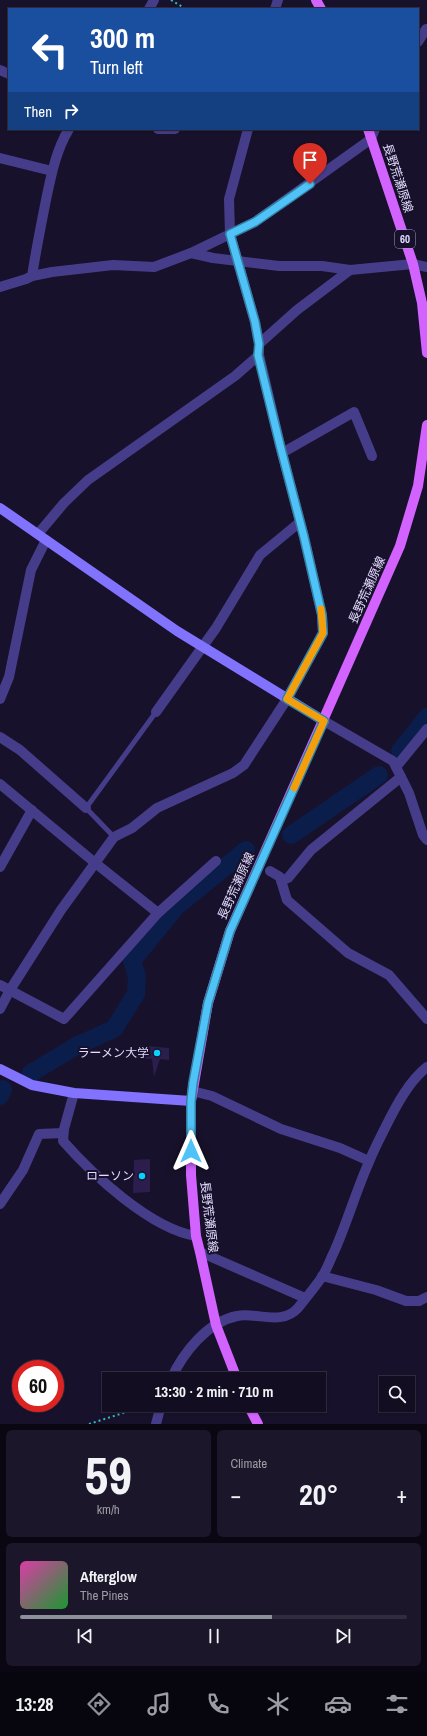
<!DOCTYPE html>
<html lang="en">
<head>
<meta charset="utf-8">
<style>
	body { margin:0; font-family:"Archivo Narrow","Noto Sans JP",sans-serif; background:#1b1629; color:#f1f3f6; height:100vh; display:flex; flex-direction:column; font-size:15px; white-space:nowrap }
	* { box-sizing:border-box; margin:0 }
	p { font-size:13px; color:#9c9ca5 }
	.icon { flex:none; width:22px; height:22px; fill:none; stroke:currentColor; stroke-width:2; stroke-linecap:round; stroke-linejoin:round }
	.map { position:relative; height:1424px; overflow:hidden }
	.panel { display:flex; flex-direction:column; gap:6px; padding:6px; background:#0a0712; flex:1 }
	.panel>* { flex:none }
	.banner { position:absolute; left:8px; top:8px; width:411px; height:122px; border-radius:0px; box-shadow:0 1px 3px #0004,0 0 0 1px #312d3e; background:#1a4fa0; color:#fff; overflow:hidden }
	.buttons { position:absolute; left:379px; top:1376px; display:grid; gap:8px }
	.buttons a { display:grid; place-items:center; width:36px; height:36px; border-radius:0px; background:#120d20; box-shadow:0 1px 3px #0004,0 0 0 1px #312d3e; font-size:20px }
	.speed { position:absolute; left:12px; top:1360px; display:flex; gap:8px; font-size:20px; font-weight:700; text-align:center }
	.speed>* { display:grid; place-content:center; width:52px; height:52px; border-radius:50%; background:#120d20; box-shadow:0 1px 3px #0004,0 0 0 1px #312d3e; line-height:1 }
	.speed .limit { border:6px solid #d22; background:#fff; color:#111 }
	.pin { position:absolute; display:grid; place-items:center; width:34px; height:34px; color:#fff; margin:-41px -17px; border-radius:50% 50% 50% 0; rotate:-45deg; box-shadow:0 0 4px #0007 }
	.pin .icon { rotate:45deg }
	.me { position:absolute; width:44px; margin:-22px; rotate:0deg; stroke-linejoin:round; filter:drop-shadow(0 0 3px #0008) }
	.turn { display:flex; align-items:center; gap:14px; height:84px; padding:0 16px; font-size:18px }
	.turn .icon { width:52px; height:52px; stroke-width:2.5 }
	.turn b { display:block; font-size:28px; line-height:34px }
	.then { display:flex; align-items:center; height:38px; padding:0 16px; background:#0003; gap:8px; font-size:15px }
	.big { font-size:30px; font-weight:800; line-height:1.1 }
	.panel .card { flex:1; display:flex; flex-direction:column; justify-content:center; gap:6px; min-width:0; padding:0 14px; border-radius:6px; background:#1b1629 }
	.panel .dial { align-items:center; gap:0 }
	.dial b { font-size:52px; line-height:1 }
	.song { display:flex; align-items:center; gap:12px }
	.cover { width:48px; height:48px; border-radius:6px; background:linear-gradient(135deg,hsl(320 70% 55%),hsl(130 70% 35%)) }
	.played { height:4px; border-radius:2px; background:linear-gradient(90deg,#8c9099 65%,#312d3e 65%) }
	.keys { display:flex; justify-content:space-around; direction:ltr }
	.heat { display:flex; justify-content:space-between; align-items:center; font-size:22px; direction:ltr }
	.panel .tiles { flex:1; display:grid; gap:6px; grid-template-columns:1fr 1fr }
	.card:last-child { grid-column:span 2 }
	.trip { position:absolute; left:102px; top:1372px; width:224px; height:40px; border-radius:0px; background:#120d20; box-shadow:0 1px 3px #0004,0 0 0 1px #312d3e; font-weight:800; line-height:40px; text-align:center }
	.tab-bar { display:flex; height:64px; justify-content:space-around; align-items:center; background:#07050d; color:#9c9ca5 }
	.tab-bar .icon { width:28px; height:28px }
	.tab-bar .active { color:#8c9099 }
	.tab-bar b { font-size:18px; color:#f1f3f6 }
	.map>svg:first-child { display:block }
</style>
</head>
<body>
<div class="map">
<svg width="427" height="1424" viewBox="0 0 427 1424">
	<rect width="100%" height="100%" fill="#18112b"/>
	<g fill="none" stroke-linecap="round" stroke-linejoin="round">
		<g stroke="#0b1d4a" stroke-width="18">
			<polyline points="400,751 427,717"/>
			<polyline points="291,835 379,775"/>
			<polyline points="31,1073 78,1045 114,1029 136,994 137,976 132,961 176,907 246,850"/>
			<polyline points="0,1096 3,1089"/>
		</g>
	</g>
	<g fill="#2b1d4c">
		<polygon points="138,1045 169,1048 169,1060 160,1059 154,1077 152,1059 137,1058"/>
		<polygon points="150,1159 150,1192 133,1193 134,1160"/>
	</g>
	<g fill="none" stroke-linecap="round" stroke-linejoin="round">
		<g stroke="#31babe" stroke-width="2" stroke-dasharray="2 3" stroke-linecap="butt">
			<polyline points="171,0 186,9"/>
			<polyline points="89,1424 148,1405"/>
		</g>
		<polyline stroke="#463d8a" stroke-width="5" points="114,837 86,808 156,712"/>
		<g stroke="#463d8a" stroke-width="10">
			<polyline points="149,9 154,0"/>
			<polyline points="275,9 278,0"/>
			<polyline points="418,42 426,29"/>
			<polyline points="0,70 9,74"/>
			<polyline points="158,129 175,129"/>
			<polyline points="0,158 52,171"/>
			<polyline points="191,253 213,258 279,266 322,266 350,270 413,264 427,267"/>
			<path d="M32 276C36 250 41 225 46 200 51 176 56 150 69 129"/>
			<polyline points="0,287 26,279 32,276 52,272 113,265 154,267 191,253 255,222 371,139 375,129"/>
			<polyline points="259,344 297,310 350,270"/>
			<polyline points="282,453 354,412 372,456"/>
			<polyline points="38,534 64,503 88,480 235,376 259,355"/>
			<polyline points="0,699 9,677 31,570 46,540"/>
			<polyline points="156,712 216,628 260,555 300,522"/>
			<polyline points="324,721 393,761 409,793 423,835 427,840"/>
			<polyline points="0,737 20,750 86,808"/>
			<polyline points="396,767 427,729"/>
			<polyline points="0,784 94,862 158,913"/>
			<polyline points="0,867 32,810"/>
			<polyline points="270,871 280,877 287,900 348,953 389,975 427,1019"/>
			<polyline points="281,881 288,878 311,850 401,777"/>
			<polyline points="0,985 64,1019 158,913 216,861"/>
			<polyline points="0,1009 10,990 61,910 114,837 132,828 157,808 233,773 244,765 287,699 323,633 322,615 304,537 280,445 259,355 259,344 255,322 230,234 229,199 248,129"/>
			<polyline points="192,1091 212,1096 281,1129 340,1148 369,1161"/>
			<path d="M74 1093 64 1129 63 1141C93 1175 151 1229 196 1236"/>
			<polyline points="0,1204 23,1170 39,1134 63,1133"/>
			<polyline points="200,1252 305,1298"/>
			<polyline points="322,1276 376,1290 406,1301 419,1301 427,1297"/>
			<path d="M171 1379C183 1353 207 1322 237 1316 257 1312 282 1326 298 1308 306 1298 315 1287 322 1277 327 1269 330 1260 334 1252 347 1223 356 1191 369 1162 374 1149 380 1138 386 1126 396 1106 409 1081 427 1067"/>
			<polyline points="156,1424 161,1405"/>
		</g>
		<g stroke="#8273ff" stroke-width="10">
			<polyline points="0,508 177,631 324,721"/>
			<polyline points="0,1069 32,1085 74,1093 191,1101"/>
		</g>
		<g stroke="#d263fe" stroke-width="10">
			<polyline points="316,0 321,9"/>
			<polyline points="368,129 413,264 422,303 427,353"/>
			<polyline points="237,1379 216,1325 200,1252 196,1236 191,1175 191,1101 208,1003 230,931 400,546 418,486 427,425"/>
			<polyline points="248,1405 258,1424"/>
		</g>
	</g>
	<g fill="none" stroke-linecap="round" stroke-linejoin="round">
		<g stroke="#337fa1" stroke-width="10">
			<polyline id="route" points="191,1151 191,1101 193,1083 208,1003 230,931 324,721 287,699 323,633 322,615 304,537 280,445 258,355 259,344 255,322 230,234 255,222 310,184"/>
		</g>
		<use href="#route" stroke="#4fc3f7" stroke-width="7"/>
		<polyline stroke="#f59e0b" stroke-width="7" points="294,788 324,721 287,699 323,633 321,609"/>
	</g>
	<g fill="#08d1fe" stroke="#18112b" stroke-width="1.5">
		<circle cx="157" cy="1053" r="4"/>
		<circle cx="142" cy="1176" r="4"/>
	</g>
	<g text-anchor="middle" stroke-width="4" stroke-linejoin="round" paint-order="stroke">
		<rect fill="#18112b" stroke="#a69fbf" stroke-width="1" x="395" y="230" width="20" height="18" rx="3"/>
		<g font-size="11" font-weight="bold" fill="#e3dcff">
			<text x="405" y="243">60</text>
		</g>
		<g font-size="12" fill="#e3dcff" stroke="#18112b">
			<text transform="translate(398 178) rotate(72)" y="4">長野荒瀬原線</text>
			<text transform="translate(367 590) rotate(-66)" y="4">長野荒瀬原線</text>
			<text transform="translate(236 886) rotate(-66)" y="4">長野荒瀬原線</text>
			<text transform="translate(209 1217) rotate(83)" y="4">長野荒瀬原線</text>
		</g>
		<g font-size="12" fill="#e3dcff" stroke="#18112b" text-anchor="end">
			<text x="149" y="1057">ラーメン大学</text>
			<text x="134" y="1180">ローソン</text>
		</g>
	</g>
</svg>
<div class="buttons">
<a><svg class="icon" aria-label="search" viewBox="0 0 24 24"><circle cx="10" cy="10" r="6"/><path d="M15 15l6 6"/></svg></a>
</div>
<div class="speed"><div class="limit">60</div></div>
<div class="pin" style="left:310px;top:184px;background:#d93025"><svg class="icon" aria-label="arrive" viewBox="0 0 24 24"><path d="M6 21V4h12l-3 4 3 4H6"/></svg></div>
<svg class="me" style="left:191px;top:1151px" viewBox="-20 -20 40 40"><path d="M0-17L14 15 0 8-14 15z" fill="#4fc3f7" stroke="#fff" stroke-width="4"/></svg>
<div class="trip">13:30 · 2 min · 710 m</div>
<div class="banner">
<div class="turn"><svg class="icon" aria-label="left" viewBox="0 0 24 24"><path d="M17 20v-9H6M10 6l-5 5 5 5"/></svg><div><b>300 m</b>Turn left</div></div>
<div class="then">Then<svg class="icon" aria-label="right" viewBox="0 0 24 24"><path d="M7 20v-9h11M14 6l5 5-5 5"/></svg></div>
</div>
</div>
<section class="panel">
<div class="tiles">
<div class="card dial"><b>59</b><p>km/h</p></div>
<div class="card"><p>Climate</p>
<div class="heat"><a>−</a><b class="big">20°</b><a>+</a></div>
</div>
<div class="card">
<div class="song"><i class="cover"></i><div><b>Afterglow</b><p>The Pines</p></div></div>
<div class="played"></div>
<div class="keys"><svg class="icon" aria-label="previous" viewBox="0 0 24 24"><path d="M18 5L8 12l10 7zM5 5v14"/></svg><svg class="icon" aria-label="pause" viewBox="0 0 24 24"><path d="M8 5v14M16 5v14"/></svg><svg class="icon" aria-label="next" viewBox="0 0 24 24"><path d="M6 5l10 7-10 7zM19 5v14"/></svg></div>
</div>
</div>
</section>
<nav class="tab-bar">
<b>13:28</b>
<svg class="icon active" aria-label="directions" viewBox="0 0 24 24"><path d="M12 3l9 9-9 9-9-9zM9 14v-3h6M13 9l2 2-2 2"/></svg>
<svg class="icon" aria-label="music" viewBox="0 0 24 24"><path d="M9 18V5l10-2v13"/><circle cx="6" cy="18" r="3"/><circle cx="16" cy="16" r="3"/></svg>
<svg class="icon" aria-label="phone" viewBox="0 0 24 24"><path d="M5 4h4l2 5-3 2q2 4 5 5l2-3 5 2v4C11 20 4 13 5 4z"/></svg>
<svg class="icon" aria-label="climate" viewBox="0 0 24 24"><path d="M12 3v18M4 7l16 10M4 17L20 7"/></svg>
<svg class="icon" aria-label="car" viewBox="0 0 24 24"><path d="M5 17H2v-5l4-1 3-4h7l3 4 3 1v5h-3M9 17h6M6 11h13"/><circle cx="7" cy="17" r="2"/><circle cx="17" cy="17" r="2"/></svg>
<svg class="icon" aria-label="filters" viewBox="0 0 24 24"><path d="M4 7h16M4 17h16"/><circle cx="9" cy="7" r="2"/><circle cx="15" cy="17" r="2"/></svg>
</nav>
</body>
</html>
